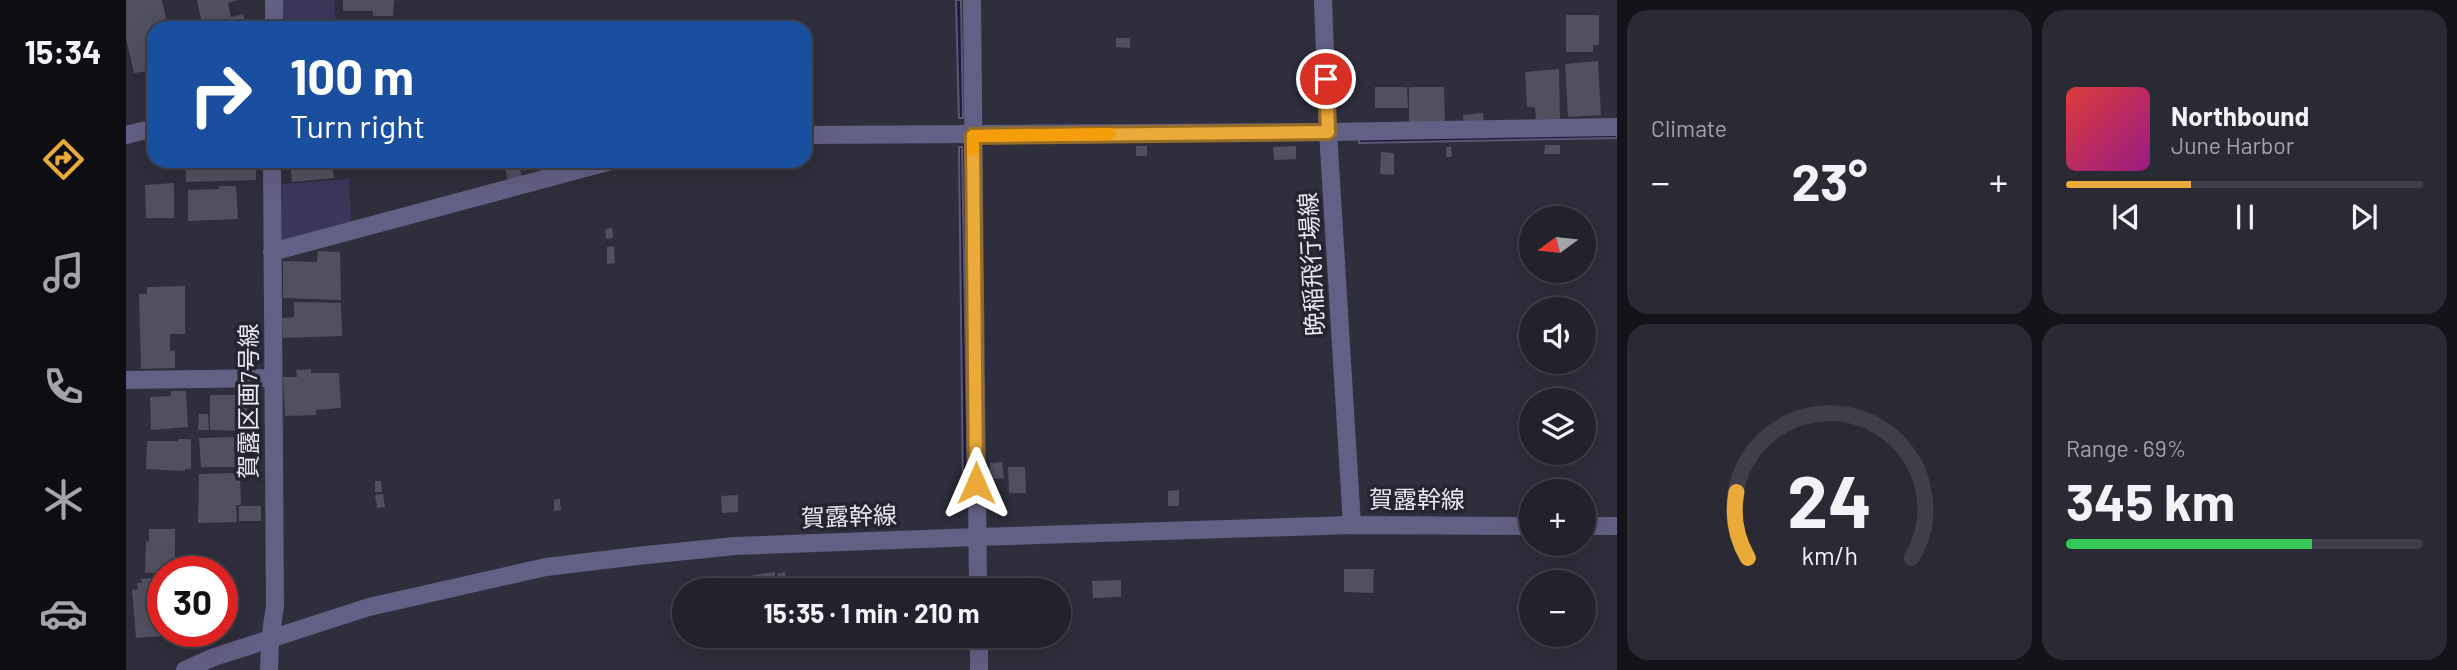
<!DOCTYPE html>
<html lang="en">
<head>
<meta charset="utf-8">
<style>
	body { margin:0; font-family:Barlow,"Noto Sans JP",sans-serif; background:#2a2a35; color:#f1f3f6; height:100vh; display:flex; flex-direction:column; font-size:26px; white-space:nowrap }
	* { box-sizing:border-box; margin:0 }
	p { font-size:23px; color:#a2a4aa }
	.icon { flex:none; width:38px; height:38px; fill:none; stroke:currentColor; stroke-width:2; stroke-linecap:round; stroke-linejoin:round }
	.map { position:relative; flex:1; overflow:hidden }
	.drawer { display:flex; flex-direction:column; gap:10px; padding:10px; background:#131319; width:840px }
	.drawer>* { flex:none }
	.guide { position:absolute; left:21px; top:21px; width:665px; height:147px; border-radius:21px; box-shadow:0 7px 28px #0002,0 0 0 2px #3f3f49; background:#1a4fa0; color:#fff; overflow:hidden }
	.needle { width:46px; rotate:255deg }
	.controls { position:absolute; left:1393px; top:206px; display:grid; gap:14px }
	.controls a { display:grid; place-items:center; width:77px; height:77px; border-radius:50%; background:#22222d; box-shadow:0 7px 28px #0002,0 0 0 2px #3f3f49; font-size:35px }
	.speed { position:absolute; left:21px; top:556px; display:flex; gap:14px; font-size:35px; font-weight:700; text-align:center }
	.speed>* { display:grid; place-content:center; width:91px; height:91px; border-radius:50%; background:#22222d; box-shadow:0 7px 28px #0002,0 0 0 2px #3f3f49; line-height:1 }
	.speed .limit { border:10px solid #d22; background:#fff; color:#111 }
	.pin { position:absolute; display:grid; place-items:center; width:60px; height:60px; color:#fff; margin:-30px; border:4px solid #fff; border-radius:50%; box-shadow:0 2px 7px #0007 }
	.me { position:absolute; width:77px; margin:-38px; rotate:0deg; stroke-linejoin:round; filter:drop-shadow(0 0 5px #0008) }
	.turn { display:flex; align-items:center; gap:24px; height:147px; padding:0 28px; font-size:32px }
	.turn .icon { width:91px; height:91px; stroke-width:2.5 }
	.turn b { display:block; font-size:49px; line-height:60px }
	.big { font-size:52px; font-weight:700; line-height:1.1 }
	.drawer .card { flex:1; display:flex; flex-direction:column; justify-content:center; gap:10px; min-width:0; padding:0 24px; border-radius:21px; background:#2a2a35 }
	.drawer .dial { align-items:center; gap:0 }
	.dial svg { height:182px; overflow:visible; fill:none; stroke:#3f3f49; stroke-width:7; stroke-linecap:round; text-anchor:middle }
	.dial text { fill:#f1f3f6; stroke:none }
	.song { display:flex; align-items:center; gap:21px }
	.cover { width:84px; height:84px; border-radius:10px; background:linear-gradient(135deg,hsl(0 70% 55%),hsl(310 70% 35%)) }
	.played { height:7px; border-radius:4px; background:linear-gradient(90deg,#eaaa39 35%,#3f3f49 35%) }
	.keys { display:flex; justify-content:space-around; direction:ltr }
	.heat { display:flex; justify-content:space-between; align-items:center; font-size:38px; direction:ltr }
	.charge { height:10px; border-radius:5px; background:linear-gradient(90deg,#34c759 69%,#3f3f49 0) }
	.drawer .tiles { flex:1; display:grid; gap:10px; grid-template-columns:repeat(2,1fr) }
	.trip { position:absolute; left:546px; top:578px; width:399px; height:70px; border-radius:35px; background:#22222d; box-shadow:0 7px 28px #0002,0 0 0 2px #3f3f49; font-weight:700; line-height:70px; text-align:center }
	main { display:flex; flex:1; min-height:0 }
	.tabs { display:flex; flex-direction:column; width:126px; justify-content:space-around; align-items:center; background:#0e0e12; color:#a2a4aa }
	.tabs .icon { width:49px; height:49px }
	.tabs .active { color:#eaaa39 }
	.tabs b { font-size:32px; color:#f1f3f6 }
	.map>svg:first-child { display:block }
</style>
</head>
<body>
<main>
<nav class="tabs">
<b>15:34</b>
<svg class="icon active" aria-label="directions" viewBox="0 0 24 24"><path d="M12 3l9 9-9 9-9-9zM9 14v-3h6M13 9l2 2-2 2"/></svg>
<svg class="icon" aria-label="music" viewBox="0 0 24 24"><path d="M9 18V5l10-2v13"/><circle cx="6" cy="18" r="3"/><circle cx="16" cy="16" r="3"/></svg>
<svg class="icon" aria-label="phone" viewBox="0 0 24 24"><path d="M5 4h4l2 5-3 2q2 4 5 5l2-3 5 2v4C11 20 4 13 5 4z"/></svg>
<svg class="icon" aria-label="climate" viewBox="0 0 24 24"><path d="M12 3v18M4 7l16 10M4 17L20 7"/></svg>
<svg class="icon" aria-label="car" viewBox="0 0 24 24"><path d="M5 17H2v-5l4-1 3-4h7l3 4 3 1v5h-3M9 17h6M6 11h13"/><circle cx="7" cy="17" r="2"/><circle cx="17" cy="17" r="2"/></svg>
</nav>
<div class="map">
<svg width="1491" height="670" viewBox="0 0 1491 670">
	<rect width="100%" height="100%" fill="#2e2e3c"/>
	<g fill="#3a375b">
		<polygon points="155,0 208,0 210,28 156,28"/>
		<polygon points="223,179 225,225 156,244 156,184"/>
	</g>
	<g fill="#1f193e" stroke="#5b5774" stroke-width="2">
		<polygon points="830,0 835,0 837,118 833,118"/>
		<polygon points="1491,133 1491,138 1233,143 1233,139"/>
		<polygon points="833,147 836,147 842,488 837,488"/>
	</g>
	<g fill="#50505f">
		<polygon points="0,0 36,0 42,28 28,28 28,70 8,73 0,38"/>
		<polygon points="71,0 111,0 102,3 105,17 117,14 120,28 77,28"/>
		<polygon points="217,0 268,0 267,16 247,16 247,11 217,11"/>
		<polygon points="1440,15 1473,15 1473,45 1467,45 1467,52 1440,52"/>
		<polygon points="990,38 1004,38 1004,48 990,47"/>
		<polygon points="1472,61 1475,115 1442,117 1439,64"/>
		<polygon points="1433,69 1434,119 1410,119 1409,107 1401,107 1399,72"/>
		<polygon points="1249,87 1281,87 1282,108 1249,108"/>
		<polygon points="1283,87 1318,87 1319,124 1283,124"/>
		<polygon points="1357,113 1358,123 1338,124 1337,115"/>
		<polygon points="1419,145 1434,145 1434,154 1418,154"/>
		<rect x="1010" y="146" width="11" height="10"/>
		<polygon points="1170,146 1170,159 1148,160 1147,147"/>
		<polygon points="1320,147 1325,147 1326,157 1320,157"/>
		<polygon points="1255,152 1268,153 1268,175 1254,174"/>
		<polygon points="59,161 130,161 130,180 60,182"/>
		<polygon points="164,161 206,161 208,178 166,182"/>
		<polygon points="392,163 396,177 382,181 379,167"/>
		<polygon points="48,183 48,218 20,218 19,185"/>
		<polygon points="93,186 110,186 112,219 62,221 62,190 93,189"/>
		<polygon points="486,228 487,238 480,239 479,229"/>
		<polygon points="488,246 489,263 481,264 481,247"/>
		<polygon points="192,251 214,252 215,300 157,298 157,261 191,262"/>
		<polygon points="59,286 59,334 44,334 44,351 49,350 49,368 15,369 13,294 21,294 21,287"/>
		<polygon points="168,302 215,303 216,336 157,338 156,318 168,317"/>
		<polygon points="185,369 185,373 213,373 215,408 190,410 190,415 159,416 157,377 171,377 170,370"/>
		<polygon points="45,391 60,391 62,427 25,430 24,397 45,396"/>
		<polygon points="84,395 121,395 121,431 84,430"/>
		<polygon points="73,414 82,414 83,430 72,430"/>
		<polygon points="108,437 109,467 75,467 73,438"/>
		<polygon points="53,439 65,439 65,469 59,469 59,471 20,469 21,441 52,441"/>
		<polygon points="876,462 878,478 867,479 868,483 861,483 861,469 864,468 864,463"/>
		<polygon points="882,467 899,467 900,493 883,493"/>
		<polygon points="111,473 111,477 114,478 115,505 110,505 111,522 72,523 73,474"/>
		<polygon points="249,481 255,481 256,492 249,492"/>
		<polygon points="1454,483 1455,492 1444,492 1443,484"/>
		<polygon points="1053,490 1053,506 1042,506 1042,491"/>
		<polygon points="257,494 259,507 251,508 249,495"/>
		<polygon points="612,495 612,512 596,513 595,496"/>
		<polygon points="434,499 435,510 428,511 428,500"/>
		<rect x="113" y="506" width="22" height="15"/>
		<polygon points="23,529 49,529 49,572 19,573 20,542 23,541"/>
		<polygon points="1218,569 1248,569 1247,593 1218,592"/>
		<polygon points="649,572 649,580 628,582 627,575"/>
		<polygon points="659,572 660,579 653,581 651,574"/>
		<polygon points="27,578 28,583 37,582 37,632 52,632 52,635 10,638 6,590 12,589 11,583 16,583 15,579"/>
		<polygon points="995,580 995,597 967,598 966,581"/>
		<rect x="586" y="587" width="19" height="3"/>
		<rect x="606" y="587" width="19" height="3"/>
	</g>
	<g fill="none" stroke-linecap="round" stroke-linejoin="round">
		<g stroke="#636085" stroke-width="18">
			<polyline points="846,0 852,590"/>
			<polyline points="148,28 148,0"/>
			<polyline points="0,135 28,128"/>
			<polyline points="679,135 1202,132 1491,127"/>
			<polyline points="146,252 485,161"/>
			<polyline points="0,380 147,378"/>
			<polyline points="1458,526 1491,526"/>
			<polyline points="853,635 853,670"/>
			<polyline points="144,640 149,606 146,161"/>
			<polyline points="59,670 88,657 243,607 420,567 511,556 609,546 851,537 1226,525 1405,526"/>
		</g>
		<g stroke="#636085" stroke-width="18">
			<polyline points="1197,0 1202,132 1226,525"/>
			<polyline points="143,670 144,640"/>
		</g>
	</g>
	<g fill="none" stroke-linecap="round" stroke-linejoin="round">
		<g stroke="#986e25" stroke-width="18">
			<polyline id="route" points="850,483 847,136 1202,132 1200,79"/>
		</g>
		<use href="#route" stroke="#eaaa39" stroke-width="12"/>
		<polyline stroke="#f59e0b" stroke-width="12" points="847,150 847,136 984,134"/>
	</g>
	<g text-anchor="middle" stroke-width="7" stroke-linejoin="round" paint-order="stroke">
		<g font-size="24" fill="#e8e8f1" stroke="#252431">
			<text transform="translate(1186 264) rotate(-93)" y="8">晩稲飛行場線</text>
			<text transform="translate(123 401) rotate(-90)" y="8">賀露区画7号線</text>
			<text x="1291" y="508">賀露幹線</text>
			<text transform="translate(723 517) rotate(-2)" y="8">賀露幹線</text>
		</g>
	</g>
</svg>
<div class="controls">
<a><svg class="needle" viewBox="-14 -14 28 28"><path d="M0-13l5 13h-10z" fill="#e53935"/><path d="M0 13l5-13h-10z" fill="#a2a4aa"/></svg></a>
<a><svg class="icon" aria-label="sound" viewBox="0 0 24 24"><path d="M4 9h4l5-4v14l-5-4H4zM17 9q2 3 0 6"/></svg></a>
<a><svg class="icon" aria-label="layers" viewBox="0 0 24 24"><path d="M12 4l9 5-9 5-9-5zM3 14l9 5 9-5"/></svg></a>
<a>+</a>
<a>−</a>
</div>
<div class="speed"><div class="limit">30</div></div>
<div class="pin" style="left:1200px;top:79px;background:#d93025"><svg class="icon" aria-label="arrive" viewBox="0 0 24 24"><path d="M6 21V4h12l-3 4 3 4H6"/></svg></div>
<svg class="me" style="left:850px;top:483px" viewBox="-20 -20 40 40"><path d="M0-17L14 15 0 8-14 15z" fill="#eaaa39" stroke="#fff" stroke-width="4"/></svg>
<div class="trip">15:35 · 1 min · 210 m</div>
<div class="guide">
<div class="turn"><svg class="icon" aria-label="right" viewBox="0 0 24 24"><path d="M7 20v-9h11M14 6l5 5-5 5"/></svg><div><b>100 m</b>Turn right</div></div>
</div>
</div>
<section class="drawer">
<div class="tiles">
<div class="card"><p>Climate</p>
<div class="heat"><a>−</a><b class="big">23°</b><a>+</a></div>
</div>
<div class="card">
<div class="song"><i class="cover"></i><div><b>Northbound</b><p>June Harbor</p></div></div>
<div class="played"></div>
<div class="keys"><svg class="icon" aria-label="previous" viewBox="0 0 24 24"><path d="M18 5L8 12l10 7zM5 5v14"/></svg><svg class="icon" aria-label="pause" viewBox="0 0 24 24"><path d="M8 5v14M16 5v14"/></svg><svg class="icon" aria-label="next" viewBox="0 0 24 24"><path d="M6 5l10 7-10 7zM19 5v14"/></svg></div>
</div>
<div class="card dial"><svg viewBox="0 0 100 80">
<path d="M14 69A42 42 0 1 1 86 69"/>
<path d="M14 69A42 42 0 0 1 9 40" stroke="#eaaa39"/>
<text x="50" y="56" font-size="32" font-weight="700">24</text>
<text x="50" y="72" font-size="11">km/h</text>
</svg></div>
<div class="card"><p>Range · 69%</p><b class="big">345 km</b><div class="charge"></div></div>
</div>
</section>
</main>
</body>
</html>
